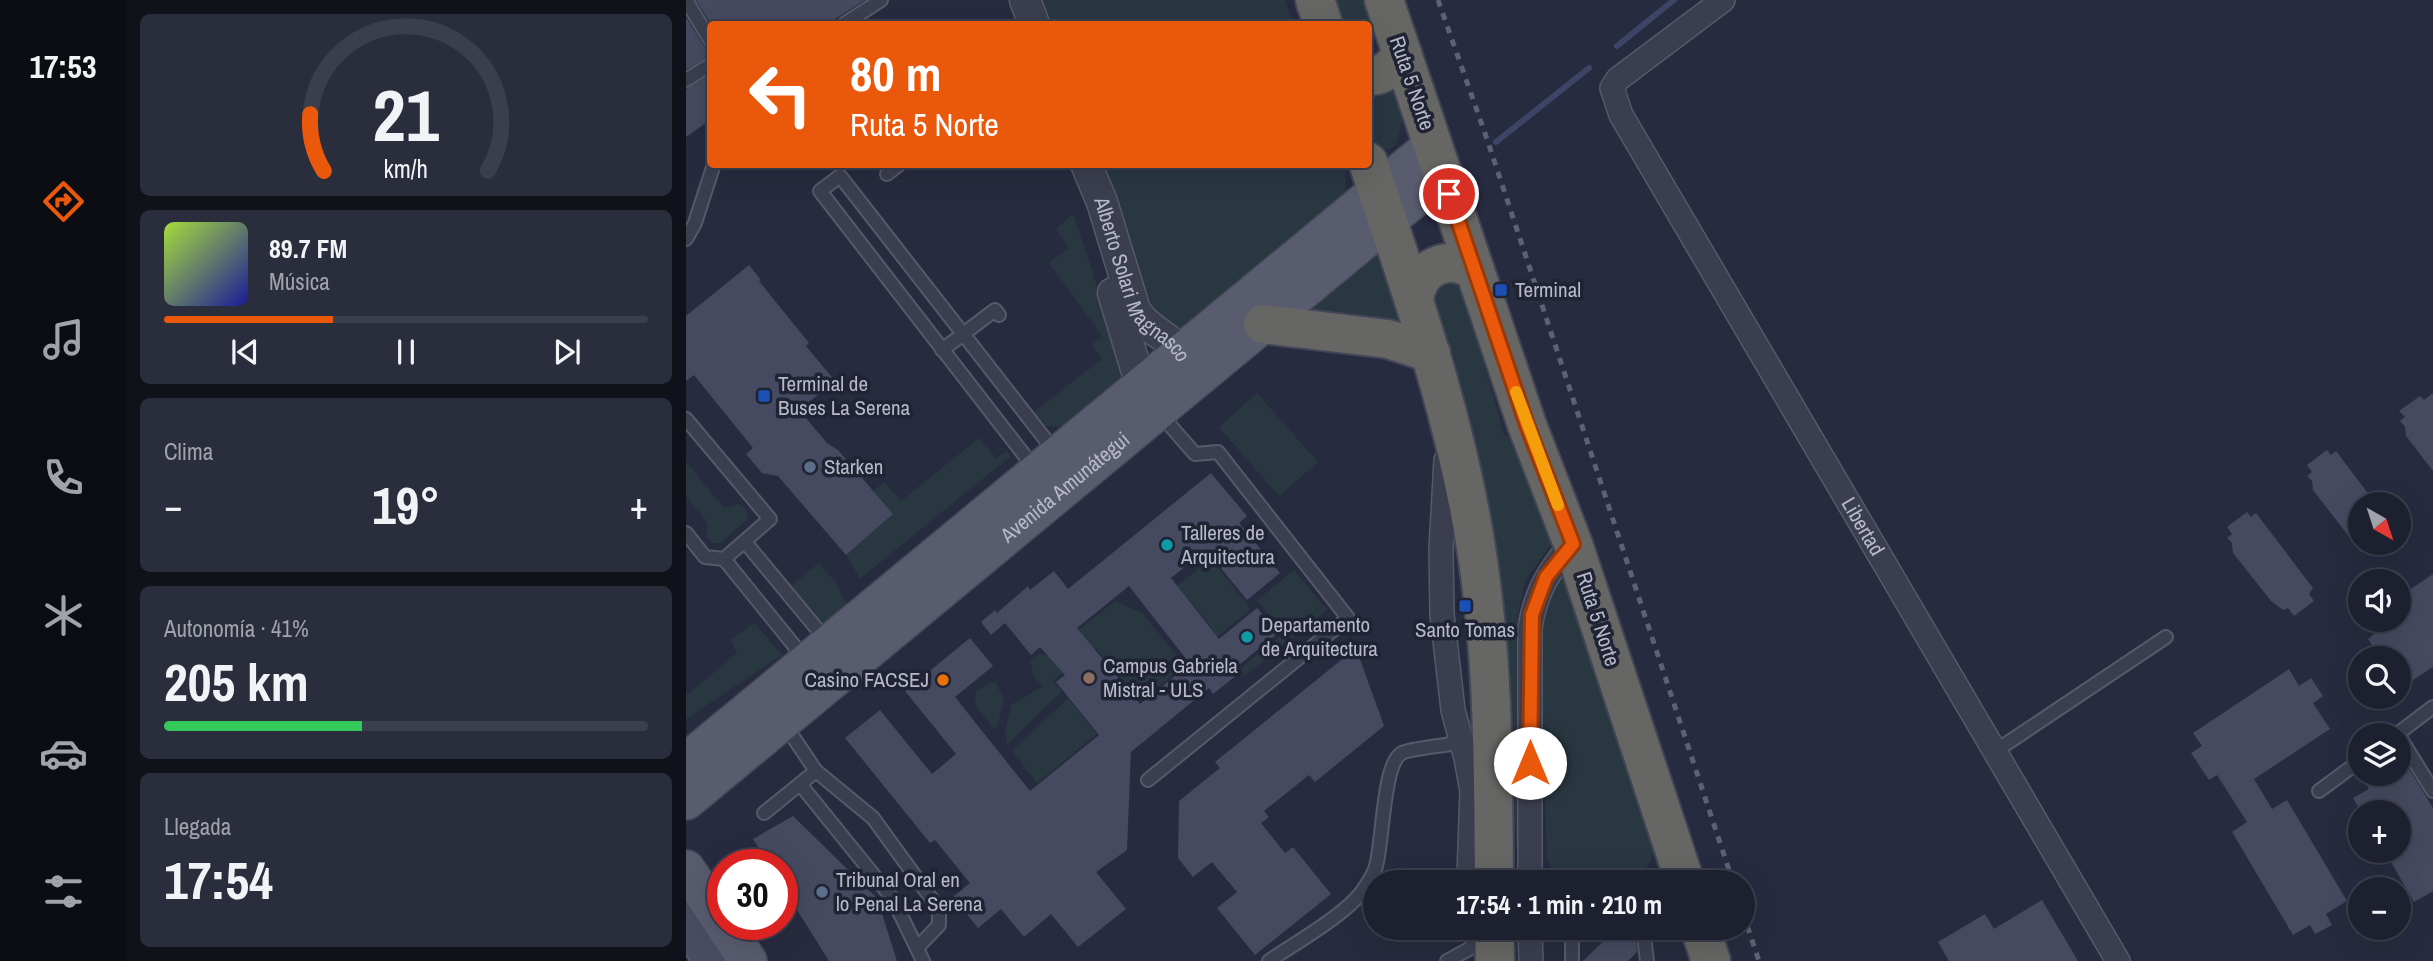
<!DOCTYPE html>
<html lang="es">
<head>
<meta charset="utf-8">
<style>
	body { margin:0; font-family:"Archivo Narrow",sans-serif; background:#2a2d3b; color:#f1f3f6; height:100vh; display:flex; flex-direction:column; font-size:26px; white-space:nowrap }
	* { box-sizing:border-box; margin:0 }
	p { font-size:23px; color:#a0a3aa }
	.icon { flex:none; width:38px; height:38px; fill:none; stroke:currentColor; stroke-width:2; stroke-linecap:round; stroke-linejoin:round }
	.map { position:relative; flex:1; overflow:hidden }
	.drawer { display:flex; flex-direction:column; gap:14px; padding:14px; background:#10121a; width:560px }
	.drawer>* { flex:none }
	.banner { position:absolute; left:21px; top:21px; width:665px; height:147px; border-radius:7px; box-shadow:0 7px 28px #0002,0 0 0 2px #3b3e4b; background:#ea580c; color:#fff; overflow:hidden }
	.needle { width:46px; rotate:141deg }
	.tools { position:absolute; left:1662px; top:492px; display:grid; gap:14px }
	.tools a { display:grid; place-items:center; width:63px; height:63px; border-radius:50%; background:#1d202f; box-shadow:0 7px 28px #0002,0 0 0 2px #3b3e4b; font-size:35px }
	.speed { position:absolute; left:21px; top:849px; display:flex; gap:14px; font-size:35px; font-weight:700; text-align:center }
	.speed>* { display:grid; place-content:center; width:91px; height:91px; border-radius:50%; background:#1d202f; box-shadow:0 7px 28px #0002,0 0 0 2px #3b3e4b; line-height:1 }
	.speed .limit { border:10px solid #d22; background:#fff; color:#111 }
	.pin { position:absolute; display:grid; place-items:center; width:60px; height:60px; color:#fff; margin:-30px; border:4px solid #fff; border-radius:50%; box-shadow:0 2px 7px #0007 }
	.me { position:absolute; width:77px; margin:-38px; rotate:0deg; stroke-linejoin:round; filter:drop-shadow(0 0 5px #0008) }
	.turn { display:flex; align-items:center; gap:24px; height:147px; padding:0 28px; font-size:32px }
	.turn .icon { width:91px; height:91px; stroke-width:2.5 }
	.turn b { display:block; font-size:49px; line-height:60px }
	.big { font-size:52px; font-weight:800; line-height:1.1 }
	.drawer .card { flex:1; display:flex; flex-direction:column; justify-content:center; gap:10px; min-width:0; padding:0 24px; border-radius:10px; background:#2a2d3b }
	.drawer .dial { align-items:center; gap:0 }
	.dial svg { height:182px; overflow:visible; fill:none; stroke:#3b3e4b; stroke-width:7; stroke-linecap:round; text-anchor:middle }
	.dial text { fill:#f1f3f6; stroke:none }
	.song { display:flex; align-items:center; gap:21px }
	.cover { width:84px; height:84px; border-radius:10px; background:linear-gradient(135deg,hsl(80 70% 55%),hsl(240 70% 35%)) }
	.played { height:7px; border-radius:4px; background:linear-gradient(90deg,#ea580c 35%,#3b3e4b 35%) }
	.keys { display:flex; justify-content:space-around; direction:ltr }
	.heat { display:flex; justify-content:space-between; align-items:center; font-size:38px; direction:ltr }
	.charge { height:10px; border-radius:5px; background:linear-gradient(90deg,#34c759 41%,#3b3e4b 0) }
	.trip { position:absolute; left:677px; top:870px; width:392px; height:70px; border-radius:35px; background:#1d202f; box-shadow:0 7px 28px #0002,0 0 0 2px #3b3e4b; font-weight:800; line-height:70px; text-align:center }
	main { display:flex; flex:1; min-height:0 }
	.menu { display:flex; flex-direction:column; width:126px; justify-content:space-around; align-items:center; background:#0c0d13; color:#a0a3aa }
	.menu .icon { width:49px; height:49px }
	.menu .selected { color:#ea580c }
	.menu b { font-size:32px; color:#f1f3f6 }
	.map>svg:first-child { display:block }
</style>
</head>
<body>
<main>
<nav class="menu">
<b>17:53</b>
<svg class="icon selected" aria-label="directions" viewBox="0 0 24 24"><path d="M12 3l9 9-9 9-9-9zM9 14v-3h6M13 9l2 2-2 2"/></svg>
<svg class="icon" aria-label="music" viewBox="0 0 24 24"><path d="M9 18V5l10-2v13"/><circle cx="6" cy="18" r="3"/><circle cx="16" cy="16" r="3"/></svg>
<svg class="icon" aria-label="phone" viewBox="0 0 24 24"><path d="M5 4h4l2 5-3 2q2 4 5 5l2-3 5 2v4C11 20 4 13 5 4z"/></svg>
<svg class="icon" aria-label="climate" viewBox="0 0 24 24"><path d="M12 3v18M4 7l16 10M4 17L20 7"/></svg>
<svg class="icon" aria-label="car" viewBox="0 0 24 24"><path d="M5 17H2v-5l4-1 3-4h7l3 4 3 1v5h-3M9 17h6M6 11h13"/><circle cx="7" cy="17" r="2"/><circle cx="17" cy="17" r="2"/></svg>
<svg class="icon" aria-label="filters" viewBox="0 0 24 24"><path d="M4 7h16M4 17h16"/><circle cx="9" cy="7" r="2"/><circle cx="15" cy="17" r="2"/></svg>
</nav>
<section class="drawer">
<div class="card dial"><svg viewBox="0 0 100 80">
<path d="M14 69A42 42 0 1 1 86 69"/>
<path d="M14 69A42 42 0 0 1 8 44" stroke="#ea580c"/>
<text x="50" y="56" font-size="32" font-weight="700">21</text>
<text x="50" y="72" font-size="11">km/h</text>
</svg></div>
<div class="card">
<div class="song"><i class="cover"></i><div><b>89.7 FM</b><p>Música</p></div></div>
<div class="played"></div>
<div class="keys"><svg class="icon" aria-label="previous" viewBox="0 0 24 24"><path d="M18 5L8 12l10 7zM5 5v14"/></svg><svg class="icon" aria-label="pause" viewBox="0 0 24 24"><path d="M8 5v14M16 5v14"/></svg><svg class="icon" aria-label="next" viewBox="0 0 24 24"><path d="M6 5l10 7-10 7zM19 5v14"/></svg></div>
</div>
<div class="card"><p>Clima</p>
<div class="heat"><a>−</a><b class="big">19°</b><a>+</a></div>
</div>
<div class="card"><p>Autonomía · 41%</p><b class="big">205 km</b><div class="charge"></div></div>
<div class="card"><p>Llegada</p><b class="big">17:54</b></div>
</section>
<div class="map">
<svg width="1747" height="961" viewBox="0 0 1747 961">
	<rect width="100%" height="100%" fill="#272b3f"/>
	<g fill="#293740">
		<polygon points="356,0 598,0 608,24 363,24"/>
		<polygon points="650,0 678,0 690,33 683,46 682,24 658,24"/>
		<polygon points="706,78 717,118 710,145 703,149 691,148 683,125 683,89"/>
		<polygon points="410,165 660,165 658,207 494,343 457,317"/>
		<polygon points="387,214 401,254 439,380 381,427 360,426 348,412 416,359 405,345 416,336 363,263 383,248 370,229"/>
		<polygon points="691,242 715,329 604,314"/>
		<polygon points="749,282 768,282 777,290 818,434 833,440 866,543 839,581 831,619 836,840 830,844 815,579 802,502 739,299"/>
		<polygon points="571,393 632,462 593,496 533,427"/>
		<polygon points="293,438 310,458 321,451 325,456 174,579 160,555 207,514 187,491 198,482 215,501"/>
		<polygon points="0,462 38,508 53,504 61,511 62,519 34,543 27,543 20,537 22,524 0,496"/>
		<polygon points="525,559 565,609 528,639 517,634 525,627 500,596 486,606 478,596"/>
		<polygon points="133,563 150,583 162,606 135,628 102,588"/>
		<polygon points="608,570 641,610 559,676 554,669 598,633 571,600"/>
		<polygon points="877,573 970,849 953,882 879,882 871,876 861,860 853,622 861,596"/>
		<polygon points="429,601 456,613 499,665 453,702 410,648 388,665 373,646"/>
		<polygon points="69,624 96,655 0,719 0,693 2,694 51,653 45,640 65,625"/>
		<polygon points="352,654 366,656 378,672 368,681 376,691 321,745 319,731 325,705 356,687 347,675 344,660"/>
		<polygon points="309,681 318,700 310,731 289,705 290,691"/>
		<polygon points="382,698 411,734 351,783 326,751"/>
	</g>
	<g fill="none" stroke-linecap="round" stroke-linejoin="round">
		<g stroke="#3d4466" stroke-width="6">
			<polyline points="931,46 988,0"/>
			<polyline points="810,142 903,68"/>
		</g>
	</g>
	<g fill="#464a60" fill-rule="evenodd">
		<polygon points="10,0 179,0 141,24 25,24"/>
		<polygon points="0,17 17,45 24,49 24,56 0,70"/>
		<polygon points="24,75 24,120 0,137 0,89"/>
		<polygon points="63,265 75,280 73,281 123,343 120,346 149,381 113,410 141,443 152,450 207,514 160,555 92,476 76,473 60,454 67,448 8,375 0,381 0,316"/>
		<polygon points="1747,393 1747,471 1720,436 1719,427 1714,421 1719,417 1713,411 1734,396 1738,400"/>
		<polygon points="1641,450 1645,455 1650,451 1690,504 1675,504 1675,552 1627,490 1626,481 1621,476 1626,472 1621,465"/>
		<path d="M525 473 561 516 553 523 594 573 561 600 520 550 485 578 533 639 571 608 592 633 548 669 552 674 527 694 523 688 445 752 441 850 410 872 440 909 392 947 365 914 338 937 315 909 292 928 267 897 284 883 249 840 244 843 159 738 194 710 246 774 270 754 219 691 284 638 307 666 269 697 344 791 413 735 370 682 379 675 354 647 345 655 319 623 305 635 295 622 309 610 311 613 342 586 344 590 368 571 382 589ZM443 586 504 664 454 704 391 628Z"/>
		<polygon points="1561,512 1565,517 1570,513 1627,588 1623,594 1628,601 1608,616 1602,608 1597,610 1585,601 1547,553 1546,543 1541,538 1546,534 1541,527"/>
		<polygon points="1747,574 1747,667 1724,682 1713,666 1713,658 1695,658 1682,639 1692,631 1684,620 1713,620 1713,597"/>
		<polygon points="670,648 698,726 629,782 623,775 578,811 583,817 575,823 599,853 607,847 645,894 569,955 531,908 551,892 526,862 507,877 492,858 493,801 534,768 529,762"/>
		<polygon points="1603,669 1613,686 1625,678 1637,696 1627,703 1644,729 1568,779 1586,809 1601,800 1661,901 1640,914 1646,925 1629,934 1624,925 1607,935 1546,832 1561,822 1531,775 1523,780 1505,753 1516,746 1507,733"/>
		<polygon points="1722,767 1747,808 1747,891 1728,902 1698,850 1713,850 1713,812 1675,812 1667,798 1683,789 1678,780 1689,774 1713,774"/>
		<polygon points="107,816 191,898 211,961 143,961 96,886 96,864 83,864 67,839"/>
		<polygon points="1356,900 1392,961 1263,961 1252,942 1299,914 1308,929"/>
		<polygon points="931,928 936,928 950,942 951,952 942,961 897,961"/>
	</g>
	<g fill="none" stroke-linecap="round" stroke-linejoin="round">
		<g stroke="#555969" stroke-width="16">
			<g id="service">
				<polyline points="0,0 24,40"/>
				<polyline points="158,24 195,0"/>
				<polyline points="0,80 24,65"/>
				<polyline points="201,174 214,164"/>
				<polyline points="0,239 9,223 28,164"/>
				<polyline points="256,350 309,310 313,315"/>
				<polyline points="0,419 84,519 38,559"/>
				<polyline points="349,469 134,191 154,176 370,453"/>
				<polyline points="0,533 19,557 38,559 119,659"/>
				<polyline points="59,542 141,641"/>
				<polyline points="99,725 130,771 187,818 253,909 253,925 231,948"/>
				<polyline points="1710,735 1747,707"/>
				<polyline points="1713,736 1747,791"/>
				<polyline points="1308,752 1480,637"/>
				<polyline points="462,780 662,618 532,452 509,454 474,414"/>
				<polyline points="114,784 207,899 237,961"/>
				<polyline points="1633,791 1675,760"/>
				<polyline points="78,813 130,771"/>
				<polyline points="972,882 987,863"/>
				<polyline points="886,928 886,961"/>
				<polyline points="957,928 961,961"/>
				<path d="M583 961C609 943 661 914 677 890 682 883 688 874 690 866 697 842 697 762 716 753 725 748 761 746 775 742"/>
				<polyline points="761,961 783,949 799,928"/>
			</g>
		</g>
		<g stroke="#555969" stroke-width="26">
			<g id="minor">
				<path id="s1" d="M1037 0 932 79 926 88 935 115 1432 961"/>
				<polyline points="760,460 755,549 756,614 767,710 780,758 786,791 783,876"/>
				<path d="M844 882V628C849 594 863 568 887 544"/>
				<polyline points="844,928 845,961"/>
			</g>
		</g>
		<g stroke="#555969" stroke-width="33">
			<g id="tertiary">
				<polyline points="339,0 348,24"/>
				<path id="s2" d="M400 164 416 202 449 310C466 338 497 336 501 373"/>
				<polyline points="427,293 455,385"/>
			</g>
		</g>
		<g stroke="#555969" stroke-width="37">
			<polyline id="secondary" points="0,923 25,961"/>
		</g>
		<g stroke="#444758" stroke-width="40">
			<g id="primary">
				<polyline points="0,762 747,145"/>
				<path id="s3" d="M0 801 757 175"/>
				<polyline points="0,869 37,923"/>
				<polyline points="37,924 62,961"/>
			</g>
		</g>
		<g stroke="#424656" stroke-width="42">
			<g id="trunk">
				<polyline points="629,0 637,24"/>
				<polyline points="698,0 841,425 887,544 999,882"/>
				<path d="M682 77C699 75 708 67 716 53"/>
				<path d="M682 162C725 291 771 420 791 554 808 664 807 772 808 882"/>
				<path d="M728 300C732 267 761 253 789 271"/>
				<polyline points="577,324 702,339 745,353"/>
				<polyline points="808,928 809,961"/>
				<polyline points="1014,928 1025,961"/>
			</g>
		</g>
		<use href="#service" stroke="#3b3e4f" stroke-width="12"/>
		<use href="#minor" stroke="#3b3e4f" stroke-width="23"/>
		<use href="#tertiary" stroke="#3b3e4f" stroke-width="30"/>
		<use href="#secondary" stroke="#494c62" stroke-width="33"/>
		<use href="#primary" stroke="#595c6f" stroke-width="37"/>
		<use href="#trunk" stroke="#666664" stroke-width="38"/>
		<g stroke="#5d6175" stroke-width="5" stroke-dasharray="7 7" stroke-linecap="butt">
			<polyline points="752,0 801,139 1047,882"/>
			<polyline points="1057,913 1073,961"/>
		</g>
	</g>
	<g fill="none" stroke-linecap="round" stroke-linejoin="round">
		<g stroke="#983908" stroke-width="18">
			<polyline id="route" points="763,194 841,425 887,544 860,577 846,615 844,763"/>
		</g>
		<use href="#route" stroke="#ea580c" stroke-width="12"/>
		<polyline stroke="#f59e0b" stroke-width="12" points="830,392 872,505"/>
	</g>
	<g fill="#1a4fb4" stroke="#1f2334" stroke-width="2.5">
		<rect x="808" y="283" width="14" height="14" rx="3.5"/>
		<rect x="71" y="389" width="14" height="14" rx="3.5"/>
		<rect x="772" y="599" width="14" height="14" rx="3.5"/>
	</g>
	<g fill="#5c6f8a" stroke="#1f2334" stroke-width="2.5">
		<circle cx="124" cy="467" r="7"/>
		<circle cx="136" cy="892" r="7"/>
	</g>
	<g fill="#0f9aa8" stroke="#1f2334" stroke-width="2.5">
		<circle cx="481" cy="545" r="7"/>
		<circle cx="561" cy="637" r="7"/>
	</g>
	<circle fill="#8d6e63" stroke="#1f2334" stroke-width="2.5" cx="403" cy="678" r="7"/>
	<circle fill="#e8710a" stroke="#1f2334" stroke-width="2.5" cx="257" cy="680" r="7"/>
	<g text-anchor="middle" stroke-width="7" stroke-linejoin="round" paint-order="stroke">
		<g font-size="21" fill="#b7b9c9" stroke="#1f2334">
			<text transform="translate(726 83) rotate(71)" y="7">Ruta 5 Norte</text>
			<text dy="7" stroke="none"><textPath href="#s2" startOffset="131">Alberto Solari Magnasco</textPath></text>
			<text dy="7" stroke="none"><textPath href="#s3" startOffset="492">Avenida Amunátegui</textPath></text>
			<text dy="7" stroke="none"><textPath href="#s1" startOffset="648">Libertad</textPath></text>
			<text transform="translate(912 619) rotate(72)" y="7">Ruta 5 Norte</text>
		</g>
		<g font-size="21" fill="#b7b9c9" stroke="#1f2334" text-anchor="start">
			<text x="829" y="297">Terminal</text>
			<text x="92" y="391">Terminal de<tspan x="92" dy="24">Buses La Serena</tspan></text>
			<text x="138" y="474">Starken</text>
			<text x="495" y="540">Talleres de<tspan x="495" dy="24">Arquitectura</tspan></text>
			<text x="575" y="632">Departamento<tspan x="575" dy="24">de Arquitectura</tspan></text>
			<text x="779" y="637" text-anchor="middle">Santo Tomas</text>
			<text x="417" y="673">Campus Gabriela<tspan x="417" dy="24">Mistral - ULS</tspan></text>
			<text x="243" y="687" text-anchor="end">Casino FACSEJ</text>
			<text x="150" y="887">Tribunal Oral en<tspan x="150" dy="24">lo Penal La Serena</tspan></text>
		</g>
	</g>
</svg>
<div class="tools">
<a><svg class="needle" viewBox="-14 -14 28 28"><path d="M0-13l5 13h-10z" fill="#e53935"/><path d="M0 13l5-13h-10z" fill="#a0a3aa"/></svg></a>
<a><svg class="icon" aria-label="sound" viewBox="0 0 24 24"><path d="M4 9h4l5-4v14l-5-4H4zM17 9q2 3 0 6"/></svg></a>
<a><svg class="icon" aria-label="search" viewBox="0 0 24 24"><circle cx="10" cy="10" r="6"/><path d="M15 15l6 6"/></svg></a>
<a><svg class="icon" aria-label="layers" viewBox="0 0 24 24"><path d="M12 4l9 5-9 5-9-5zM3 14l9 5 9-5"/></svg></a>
<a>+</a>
<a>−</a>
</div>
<div class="speed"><div class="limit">30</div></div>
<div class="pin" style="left:763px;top:194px;background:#d93025"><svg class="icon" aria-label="arrive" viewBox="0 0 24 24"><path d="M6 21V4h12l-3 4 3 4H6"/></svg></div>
<svg class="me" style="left:844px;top:763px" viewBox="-20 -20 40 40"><circle r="19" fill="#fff"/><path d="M0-13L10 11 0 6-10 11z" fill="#ea580c"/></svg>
<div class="trip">17:54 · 1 min · 210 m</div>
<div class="banner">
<div class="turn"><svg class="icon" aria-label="left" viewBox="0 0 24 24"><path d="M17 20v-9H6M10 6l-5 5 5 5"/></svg><div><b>80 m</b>Ruta 5 Norte</div></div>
</div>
</div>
</main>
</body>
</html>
